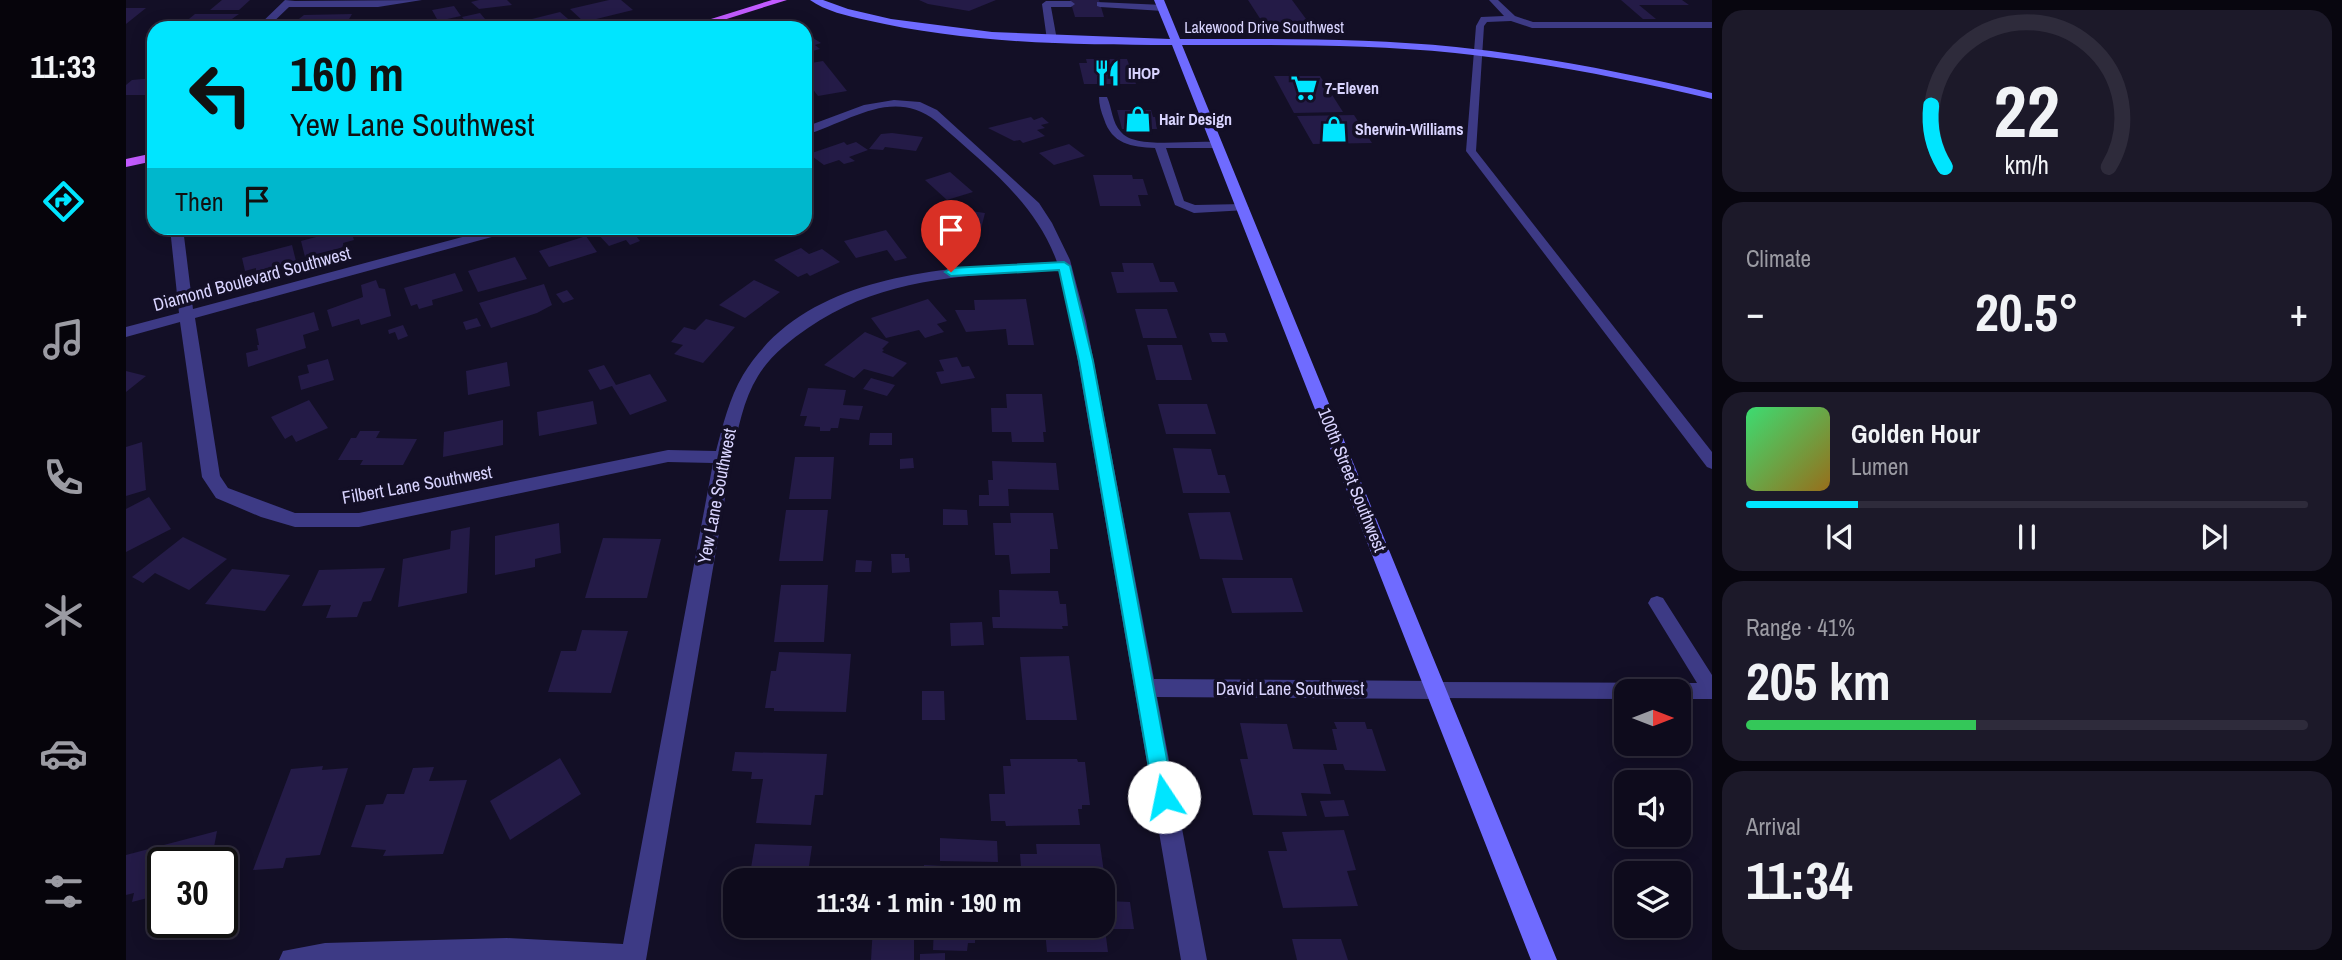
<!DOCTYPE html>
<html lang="en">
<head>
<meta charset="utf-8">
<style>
	body { margin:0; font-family:"Archivo Narrow",sans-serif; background:#1c1929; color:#f1f3f6; height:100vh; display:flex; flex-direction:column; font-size:26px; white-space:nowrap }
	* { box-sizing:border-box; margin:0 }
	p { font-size:23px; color:#9b9ba3 }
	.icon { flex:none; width:38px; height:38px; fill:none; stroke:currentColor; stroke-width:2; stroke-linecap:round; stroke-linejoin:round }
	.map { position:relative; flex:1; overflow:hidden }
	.details { display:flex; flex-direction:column; gap:10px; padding:10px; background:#08060f; width:630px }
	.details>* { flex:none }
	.top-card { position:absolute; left:21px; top:21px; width:665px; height:214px; border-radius:21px; box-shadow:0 4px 18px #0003,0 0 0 2px #2e2b3b; background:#00e5ff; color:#111; overflow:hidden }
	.needle { width:46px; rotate:90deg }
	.fabs { position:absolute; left:1488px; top:679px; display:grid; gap:14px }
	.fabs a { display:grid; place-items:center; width:77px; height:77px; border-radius:14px; background:#0e0b1c; box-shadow:0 4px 18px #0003,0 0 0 2px #2e2b3b; font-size:35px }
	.speed { position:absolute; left:21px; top:847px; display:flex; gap:14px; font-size:35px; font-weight:700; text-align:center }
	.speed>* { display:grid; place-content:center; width:91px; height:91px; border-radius:50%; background:#0e0b1c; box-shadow:0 4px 18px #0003,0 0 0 2px #2e2b3b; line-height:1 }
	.speed .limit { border:4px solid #111; border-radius:10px; background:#fff; color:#111 }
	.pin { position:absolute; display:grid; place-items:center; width:60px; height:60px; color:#fff; margin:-72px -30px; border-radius:50% 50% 50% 0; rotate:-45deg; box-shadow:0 0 7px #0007 }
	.pin .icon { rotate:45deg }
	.me { position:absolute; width:77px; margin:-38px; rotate:349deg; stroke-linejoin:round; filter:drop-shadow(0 0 5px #0008) }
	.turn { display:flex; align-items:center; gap:24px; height:147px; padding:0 28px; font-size:32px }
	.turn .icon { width:91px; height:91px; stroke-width:2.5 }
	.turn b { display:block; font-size:49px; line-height:60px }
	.then { display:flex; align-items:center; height:66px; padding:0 28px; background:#0003; gap:14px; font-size:26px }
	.big { font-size:52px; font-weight:700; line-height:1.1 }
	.details .widget { flex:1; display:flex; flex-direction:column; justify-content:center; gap:10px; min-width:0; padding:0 24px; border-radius:21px; background:#1c1929 }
	.details .dial { align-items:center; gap:0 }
	.dial svg { height:182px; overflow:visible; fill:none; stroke:#2e2b3b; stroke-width:7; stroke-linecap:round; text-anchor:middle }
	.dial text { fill:#f1f3f6; stroke:none }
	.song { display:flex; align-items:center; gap:21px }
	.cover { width:84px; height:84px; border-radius:10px; background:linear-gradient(135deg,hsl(140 70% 55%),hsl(40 70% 35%)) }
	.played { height:7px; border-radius:4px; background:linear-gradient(90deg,#00e5ff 20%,#2e2b3b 20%) }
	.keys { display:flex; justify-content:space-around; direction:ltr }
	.heat { display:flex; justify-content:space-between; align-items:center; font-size:38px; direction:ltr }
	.charge { height:10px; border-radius:5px; background:linear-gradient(90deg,#34c759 41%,#2e2b3b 0) }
	.trip { position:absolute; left:597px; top:868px; width:392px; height:70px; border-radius:21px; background:#0e0b1c; box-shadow:0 4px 18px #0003,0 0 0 2px #2e2b3b; font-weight:700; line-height:70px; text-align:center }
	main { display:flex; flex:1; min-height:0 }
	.tabs { display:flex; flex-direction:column; width:126px; justify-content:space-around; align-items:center; background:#06040b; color:#9b9ba3 }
	.tabs .icon { width:49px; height:49px }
	.tabs .active { color:#00e5ff }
	.tabs b { font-size:32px; color:#f1f3f6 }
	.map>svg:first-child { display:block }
</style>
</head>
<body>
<main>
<nav class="tabs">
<b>11:33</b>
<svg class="icon active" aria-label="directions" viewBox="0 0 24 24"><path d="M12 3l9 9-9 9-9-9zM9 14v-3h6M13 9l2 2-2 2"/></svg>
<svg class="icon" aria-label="music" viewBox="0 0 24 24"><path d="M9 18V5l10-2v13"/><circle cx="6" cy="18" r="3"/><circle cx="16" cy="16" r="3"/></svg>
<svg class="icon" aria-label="phone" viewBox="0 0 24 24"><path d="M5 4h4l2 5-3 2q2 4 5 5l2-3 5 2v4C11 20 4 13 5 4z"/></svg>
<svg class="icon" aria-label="climate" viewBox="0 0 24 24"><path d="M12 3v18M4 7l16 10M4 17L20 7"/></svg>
<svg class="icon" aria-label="car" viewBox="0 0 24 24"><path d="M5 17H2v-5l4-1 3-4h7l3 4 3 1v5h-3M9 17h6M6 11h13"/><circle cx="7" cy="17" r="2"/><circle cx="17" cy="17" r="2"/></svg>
<svg class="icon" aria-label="filters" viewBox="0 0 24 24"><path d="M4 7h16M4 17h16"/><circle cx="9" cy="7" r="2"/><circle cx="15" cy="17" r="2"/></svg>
</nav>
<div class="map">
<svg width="1586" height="960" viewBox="0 0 1586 960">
	<rect width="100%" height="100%" fill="#130f26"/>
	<g fill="#241b47">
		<polygon points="96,0 124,0 113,10 84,10"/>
		<polygon points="353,0 381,0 386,5 353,9 345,2"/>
		<polygon points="483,0 495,0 507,10 458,22 444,9"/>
		<polygon points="793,0 870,0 843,11 802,4"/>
		<polygon points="944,0 973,0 978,17 949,17"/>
		<polygon points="1122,0 1166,0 1183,23 1143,23 1135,20"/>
		<polygon points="1495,0 1556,0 1563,5 1513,5 1530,19 1517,19"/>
		<polygon points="328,6 335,16 312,21 306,10"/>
		<polygon points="0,8 20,8 0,24"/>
		<polygon points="434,12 449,25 437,28 400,28 394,22"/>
		<polygon points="354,13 359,19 341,23 336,17"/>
		<polygon points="69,14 113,14 93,28 52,28"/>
		<polygon points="226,14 218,28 164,26 178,15"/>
		<polygon points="679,33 695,43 689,45 694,49 679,53"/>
		<polygon points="960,59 1001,59 1010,84 958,84 953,63 961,63"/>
		<polygon points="697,61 721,91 692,96 679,79 679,64"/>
		<polygon points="1148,76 1194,76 1217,112 1168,113"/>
		<polygon points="28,78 28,91 24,95 0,95 0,85 6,80"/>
		<polygon points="991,110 1025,110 1027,117 1029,117 1031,129 996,129"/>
		<polygon points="1228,115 1246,143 1187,144 1171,116"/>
		<polygon points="905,117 908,120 916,117 923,123 915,125 919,128 911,130 919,136 897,143 894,140 888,141 862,128"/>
		<polygon points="766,133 797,137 790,151 759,147 757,150 743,149 755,134"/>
		<polygon points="718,142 721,145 730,142 742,150 723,157 729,161 718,164 713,160 698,165 683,154"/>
		<polygon points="943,144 959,156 928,165 913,153"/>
		<polygon points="824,172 847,192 821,200 799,180"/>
		<polygon points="967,175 1006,175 1007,179 1017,179 1022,195 1012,195 1015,206 974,206"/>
		<polygon points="830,209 859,213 853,237 822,234"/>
		<polygon points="224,228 228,240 217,243 218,247 179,257 175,241"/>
		<polygon points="484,228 520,228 525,233 511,237 514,241 504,245 500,240 483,246 470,232"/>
		<polygon points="760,230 781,258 769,261 761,250 730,258 718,241"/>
		<polygon points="460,236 471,252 423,267 413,251"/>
		<polygon points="166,245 170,261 130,271 130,268 119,271 116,258"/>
		<polygon points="675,248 683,254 696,249 714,262 684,276 681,273 672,277 648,260"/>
		<polygon points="389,257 401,279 352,292 342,271"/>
		<polygon points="996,263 1027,263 1034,282 1048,282 1052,292 991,293 985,272 998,272"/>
		<polygon points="329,273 337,291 306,300 307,305 293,309 291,304 285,306 278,288"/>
		<polygon points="250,280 253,288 259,289 265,316 235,325 233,319 206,327 201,310 237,297 235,285"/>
		<polygon points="628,280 654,292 619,318 593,305"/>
		<polygon points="418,284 426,305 411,313 365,328 353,303"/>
		<polygon points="441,290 448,299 437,303 430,294"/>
		<polygon points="802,299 821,321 811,324 818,332 799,338 793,330 760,338 745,318"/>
		<polygon points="900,299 908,345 882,345 880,329 840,332 829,310 849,310 848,300"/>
		<polygon points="1009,309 1041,309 1051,338 1017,338"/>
		<polygon points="188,312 193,330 177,335 180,348 122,367 120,353 132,350 131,345 133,345 130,329"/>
		<polygon points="351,318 355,326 340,330 337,322"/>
		<polygon points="580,319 609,327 577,363 548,354 557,345 545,342 558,327 569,330"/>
		<polygon points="277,325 282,336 272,340 269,332 263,334 262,330"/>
		<polygon points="739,332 763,342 756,349 758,350 756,352 781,363 767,377 738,369 728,378 698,365"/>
		<polygon points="1083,333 1099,333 1102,342 1086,342"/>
		<polygon points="1021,345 1056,345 1066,380 1030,380"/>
		<polygon points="831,357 836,367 843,366 849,378 815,384 810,372 818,371 813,360"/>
		<polygon points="202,359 208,380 175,390 172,376 183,373 181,365"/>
		<polygon points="381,362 384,386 342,395 340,371"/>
		<polygon points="478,365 490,385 524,374 541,401 504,415 486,386 474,390 462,370"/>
		<polygon points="0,371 20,376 0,392"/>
		<polygon points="745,378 769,385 761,396 737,389"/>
		<polygon points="682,388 720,390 717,405 737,406 733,420 714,418 712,428 705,428 704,431 694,431 694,427 678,426 681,416 674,416"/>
		<polygon points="880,394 916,394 920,432 917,432 918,442 886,442 885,432 866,432 865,408 881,408"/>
		<polygon points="183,400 202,428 170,442 166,435 159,439 145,417"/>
		<polygon points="467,401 471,424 413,436 411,412"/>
		<polygon points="1032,404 1081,404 1090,434 1040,434"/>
		<polygon points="377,420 377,445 317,457 318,432"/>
		<polygon points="234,431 254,431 250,438 291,439 277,465 234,465 237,460 212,460 225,438 230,438"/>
		<polygon points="744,433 766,433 766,445 743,445"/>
		<polygon points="16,442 20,490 0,496 0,447"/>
		<polygon points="1047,448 1085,449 1092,475 1099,475 1104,493 1057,493"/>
		<polygon points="669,457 708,457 705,499 663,499"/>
		<polygon points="787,458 788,468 774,469 774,459"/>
		<polygon points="866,461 930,463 933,490 882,489 883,506 853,506 853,495 863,495 862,480 867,480"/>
		<polygon points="23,497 45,529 0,552 0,509"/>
		<polygon points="817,509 841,510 842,525 817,525"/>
		<polygon points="660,510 702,510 697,561 653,561"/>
		<polygon points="1104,512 1117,560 1074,559 1062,513"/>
		<polygon points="884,513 927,513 932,549 924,549 924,573 885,574 883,555 869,555 867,523 885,523"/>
		<polygon points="433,523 435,553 409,559 409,567 369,575 369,536"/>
		<polygon points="344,527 341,593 272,607 277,559 324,549 325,531"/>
		<polygon points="57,537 101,559 63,590 29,573 17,583 6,577"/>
		<polygon points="477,538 535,539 521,598 459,598"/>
		<polygon points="765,554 779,554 779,558 783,558 784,572 766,573"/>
		<polygon points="730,560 746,561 745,572 729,572"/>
		<polygon points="259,568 245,601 237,602 231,617 200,618 205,605 176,606 193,570"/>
		<polygon points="106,569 164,575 139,611 79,604"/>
		<polygon points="1096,578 1166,578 1177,612 1106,613"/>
		<polygon points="655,585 702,585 698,642 648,642"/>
		<polygon points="873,590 932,591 934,604 940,604 942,626 936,626 937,629 867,628 866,617 874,617"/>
		<polygon points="856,622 858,645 825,646 824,623"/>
		<polygon points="456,630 502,631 485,693 422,692 435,651 450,651"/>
		<polygon points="653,652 725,654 720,712 648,711 648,708 639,708 645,671 650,671"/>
		<polygon points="943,656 951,720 900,720 894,657"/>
		<polygon points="796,691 818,691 819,720 796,720"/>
		<polygon points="1208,722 1239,722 1241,729 1246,729 1260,771 1219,770 1217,764 1197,764 1205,794 1175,793 1181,816 1127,815 1114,759 1122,759 1114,723 1161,724 1167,749 1211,750 1206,729 1211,729"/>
		<polygon points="609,752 701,754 697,795 689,795 685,825 630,823 637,779 625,779 626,772 606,771"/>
		<polygon points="434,758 455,794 384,840 364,801"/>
		<polygon points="884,759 951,759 952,762 959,762 964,805 956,805 956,809 952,809 954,825 880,826 879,821 865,821 863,794 879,794 877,766 885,766"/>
		<polygon points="197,766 196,770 222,768 194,855 160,858 157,868 127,870 165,769"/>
		<polygon points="308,767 303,781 341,780 317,854 257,856 260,850 225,847 240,805 257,804 261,794 278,794 287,768"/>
		<polygon points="1218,800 1223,816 1199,817 1194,801"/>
		<polygon points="1218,830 1230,870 1221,871 1232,906 1157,908 1142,851 1161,851 1156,832"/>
		<polygon points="91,831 85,863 37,863 37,894 6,902 8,893 0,895 0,855"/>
		<polygon points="814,838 871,841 872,862 814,861"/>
		<polygon points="629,844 686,846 683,866 703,867 701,880 623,880"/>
		<polygon points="910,844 974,844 982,901 1004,902 1008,929 979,929 982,952 921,952 919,931 883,931 873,926 976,926 976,880 896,880 894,854 911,854"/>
		<polygon points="798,865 817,866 817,880 797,880"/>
		<polygon points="747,926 788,926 788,960 745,960"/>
		<polygon points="808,926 849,926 849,943 842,943 841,951 807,950"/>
		<polygon points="1166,939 1215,939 1222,960 1171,960"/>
		<polygon points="819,953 819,960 794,960 794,954"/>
	</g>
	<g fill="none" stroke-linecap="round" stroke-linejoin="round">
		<g fill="#3d3a85" fill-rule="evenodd">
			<polygon points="1363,0 1372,0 1389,16 1407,22 1586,22 1586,28 1406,28 1385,21 1361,22 1358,26 1350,151 1586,452 1586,469 1581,467 1340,151 1350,26 1355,17 1378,16"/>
			<polygon points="920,1 945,1 949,4 945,7 925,7 931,40 926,43 921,40 916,4"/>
			<polygon points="971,2 1037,5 1041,8 1037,11 974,7 971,6"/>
			<path d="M973 97H981C986 108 986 123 995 132 1010 151 1072 138 1096 143V147L1092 148H1040L1058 201 1069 205 1117 204 1123 208 1121 210 1068 213 1049 205 1029 148C1005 147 986 144 978 119 975 112 973 104 973 97Z"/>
			<polygon points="1531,596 1537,598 1586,675 1586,699 1552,699 1552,691 1500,691 1500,699 1309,698 1302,696 1300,690 1302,684 1309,682 1571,683 1522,603 1525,598"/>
		</g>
		<g fill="#3d3a85" fill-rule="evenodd">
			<polygon points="159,0 169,1 296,0 252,7 163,7 141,28 130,28"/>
			<path d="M768 100 794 102 811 110 913 203 926 223 944 260 960 321 1028 679 1309 681 1316 684 1319 690 1316 696 1309 699 1031 697 1081 960H1055L945 321 933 270C845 275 757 276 682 328 663 341 644 356 632 376 617 400 612 430 606 457L520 960H153L157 951 199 943 381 938 497 944 587 463 542 462 233 527H169L135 517 90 498 76 477 54 322 0 337V327L53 313 44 228H57L67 309 370 228H390L388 231 69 318 94 476 102 488 169 513H233L542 450 590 451C597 425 603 399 617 375 680 271 823 267 931 262 909 201 857 163 810 121 766 87 724 122 679 135V127L738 105Z"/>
		</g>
		<path fill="#6f6bff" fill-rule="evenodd" d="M684 0H697L722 9 765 19 866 32 1044 39 1028 0H1038L1054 39C1146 39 1238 38 1330 47 1416 56 1501 73 1586 93V99C1501 79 1416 62 1329 53 1238 44 1147 45 1056 45L1431 960H1405L1046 45C944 45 839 43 740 20 722 16 699 11 684 0Z"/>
		<g fill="#c25bff" fill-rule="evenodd">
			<polygon points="646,0 661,0 572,28 556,28"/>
			<polygon points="28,153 28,161 0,167 0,159"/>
		</g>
	</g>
	<polygon fill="#00e5ff" stroke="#0095a6" stroke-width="2" points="938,262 944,266 967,361 1048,797 1045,804 1038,806 1031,804 1028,797 953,361 933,270 825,276 819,272 825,268"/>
	<defs>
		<g id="restaurant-bare" transform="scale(2.1)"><path d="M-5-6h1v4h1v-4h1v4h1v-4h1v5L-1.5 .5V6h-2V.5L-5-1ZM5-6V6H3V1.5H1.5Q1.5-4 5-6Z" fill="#00e5ff" stroke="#130f26" stroke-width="2.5" paint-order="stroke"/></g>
		<g id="supermarket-bare" transform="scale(2.1)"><path d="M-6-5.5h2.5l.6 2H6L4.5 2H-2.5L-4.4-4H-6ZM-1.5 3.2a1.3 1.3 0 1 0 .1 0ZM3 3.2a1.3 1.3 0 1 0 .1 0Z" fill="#00e5ff" stroke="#130f26" stroke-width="2.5" paint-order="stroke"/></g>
		<g id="shop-bare" transform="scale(2.1)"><path d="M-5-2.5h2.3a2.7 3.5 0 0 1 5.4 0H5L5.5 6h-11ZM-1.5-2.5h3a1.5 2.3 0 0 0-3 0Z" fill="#00e5ff" stroke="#130f26" stroke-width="2.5" paint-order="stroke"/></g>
	</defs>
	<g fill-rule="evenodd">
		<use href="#restaurant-bare" x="981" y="73"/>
		<use href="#supermarket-bare" x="1178" y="88"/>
		<use href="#shop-bare" x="1012" y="119"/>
		<use href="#shop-bare" x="1208" y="129"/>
	</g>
	<g text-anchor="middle" stroke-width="7" stroke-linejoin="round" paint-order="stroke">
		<g font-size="16" fill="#d9d4ff" stroke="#130f26">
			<text x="1138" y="33">Lakewood Drive Southwest</text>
		</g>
		<g font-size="16" font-weight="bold" fill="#d9d4ff" stroke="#130f26" text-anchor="start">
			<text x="1002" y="79">IHOP</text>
			<text x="1199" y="94">7-Eleven</text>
			<text x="1033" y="125">Hair Design</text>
			<text x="1229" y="135">Sherwin-Williams</text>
		</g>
		<g font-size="18" fill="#d9d4ff" stroke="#130f26">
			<text transform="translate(126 279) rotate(-15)" y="6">Diamond Boulevard Southwest</text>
			<text transform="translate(1226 480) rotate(68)" y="6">100th Street Southwest</text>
			<text transform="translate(291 485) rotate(-10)" y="6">Filbert Lane Southwest</text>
			<text transform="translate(591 496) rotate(-79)" y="6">Yew Lane Southwest</text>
			<text x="1164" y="695">David Lane Southwest</text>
		</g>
	</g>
</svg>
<div class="fabs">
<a><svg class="needle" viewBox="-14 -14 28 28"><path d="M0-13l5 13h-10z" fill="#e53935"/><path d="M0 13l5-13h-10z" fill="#9b9ba3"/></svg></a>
<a><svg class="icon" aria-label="sound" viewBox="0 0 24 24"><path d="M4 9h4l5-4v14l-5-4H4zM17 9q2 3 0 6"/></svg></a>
<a><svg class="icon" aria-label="layers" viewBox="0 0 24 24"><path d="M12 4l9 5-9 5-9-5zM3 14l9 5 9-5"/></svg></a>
</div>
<div class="speed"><div class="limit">30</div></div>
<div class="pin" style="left:825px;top:272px;background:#d93025"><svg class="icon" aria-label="arrive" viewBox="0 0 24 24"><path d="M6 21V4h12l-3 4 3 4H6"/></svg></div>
<svg class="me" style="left:1038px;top:797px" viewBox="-20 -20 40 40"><circle r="19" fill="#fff"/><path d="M0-13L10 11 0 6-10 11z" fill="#00e5ff"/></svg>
<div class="trip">11:34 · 1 min · 190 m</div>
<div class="top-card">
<div class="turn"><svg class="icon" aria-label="left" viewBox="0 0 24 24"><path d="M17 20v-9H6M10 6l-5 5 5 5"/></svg><div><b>160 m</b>Yew Lane Southwest</div></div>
<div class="then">Then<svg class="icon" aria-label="arrive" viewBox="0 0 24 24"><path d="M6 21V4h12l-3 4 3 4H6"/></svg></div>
</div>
</div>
<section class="details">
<div class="widget dial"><svg viewBox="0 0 100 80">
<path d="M14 69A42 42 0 1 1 86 69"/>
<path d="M14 69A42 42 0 0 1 8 42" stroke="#00e5ff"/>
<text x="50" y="56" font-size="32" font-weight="700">22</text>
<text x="50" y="72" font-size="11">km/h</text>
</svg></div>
<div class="widget"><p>Climate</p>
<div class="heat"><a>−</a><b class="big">20.5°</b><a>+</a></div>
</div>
<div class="widget">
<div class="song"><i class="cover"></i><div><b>Golden Hour</b><p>Lumen</p></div></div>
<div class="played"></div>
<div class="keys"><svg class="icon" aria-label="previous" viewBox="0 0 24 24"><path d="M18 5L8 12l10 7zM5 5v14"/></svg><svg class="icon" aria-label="pause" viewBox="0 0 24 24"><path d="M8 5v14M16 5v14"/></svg><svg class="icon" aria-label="next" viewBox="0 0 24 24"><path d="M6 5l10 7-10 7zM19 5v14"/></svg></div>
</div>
<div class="widget"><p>Range · 41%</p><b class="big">205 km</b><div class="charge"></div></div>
<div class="widget"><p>Arrival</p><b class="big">11:34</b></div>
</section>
</main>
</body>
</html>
